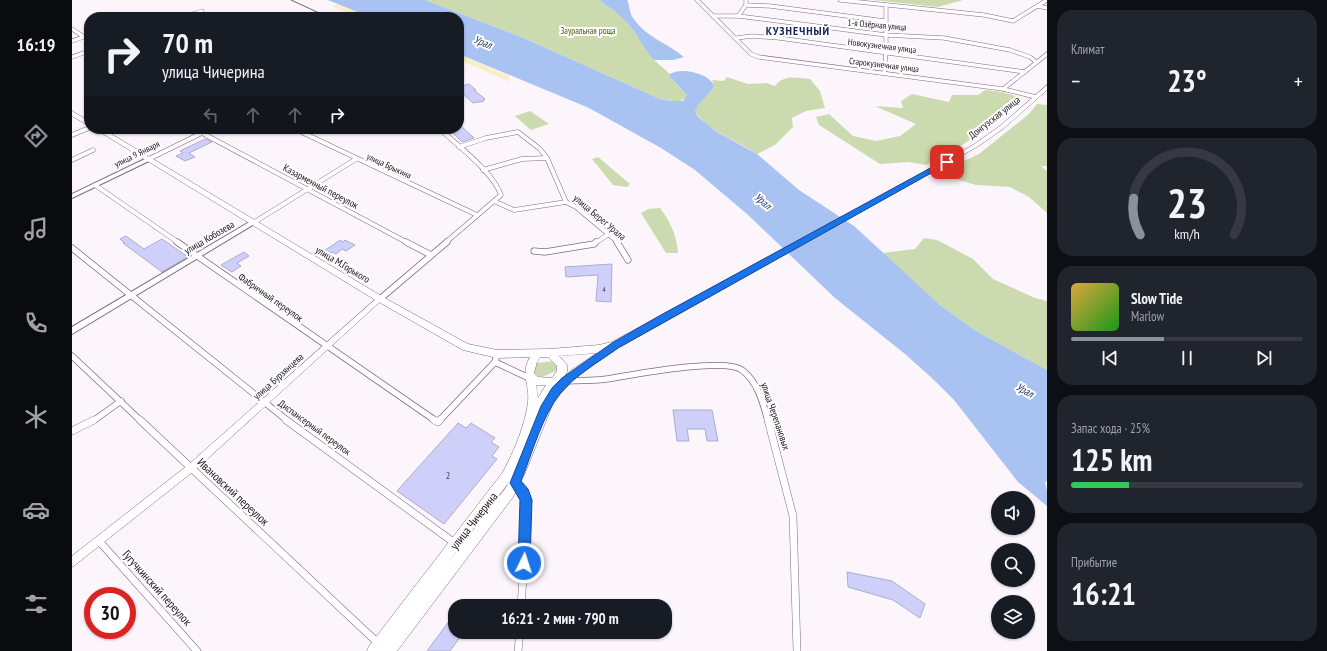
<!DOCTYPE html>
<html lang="ru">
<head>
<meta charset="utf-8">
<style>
	body { margin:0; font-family:"PT Sans Narrow",sans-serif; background:#20242c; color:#f1f3f6; height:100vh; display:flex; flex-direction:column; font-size:15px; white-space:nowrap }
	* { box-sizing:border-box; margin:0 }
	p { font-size:13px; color:#9ea1a6 }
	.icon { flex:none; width:22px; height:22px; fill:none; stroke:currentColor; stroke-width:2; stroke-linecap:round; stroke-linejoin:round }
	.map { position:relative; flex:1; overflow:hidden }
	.sheet { display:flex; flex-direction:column; gap:10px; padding:10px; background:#0d0f14; width:280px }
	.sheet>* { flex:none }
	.guide { position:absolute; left:12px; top:12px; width:380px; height:122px; border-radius:16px; box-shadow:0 1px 3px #0004; background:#171b24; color:#f1f3f6; overflow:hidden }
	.tools { position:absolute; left:919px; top:491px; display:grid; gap:8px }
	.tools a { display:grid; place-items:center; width:44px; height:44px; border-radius:50%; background:#171b24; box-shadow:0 1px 3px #0004; font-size:20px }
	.speed { position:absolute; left:12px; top:587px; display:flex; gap:8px; font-size:20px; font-weight:700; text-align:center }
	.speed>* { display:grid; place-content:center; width:52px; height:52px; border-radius:50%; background:#171b24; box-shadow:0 1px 3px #0004; line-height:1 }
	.speed .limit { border:6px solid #d22; background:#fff; color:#111 }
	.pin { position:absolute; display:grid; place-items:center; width:34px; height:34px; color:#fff; margin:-17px; border-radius:8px; box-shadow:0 2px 6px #0006 }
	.me { position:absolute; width:44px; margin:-22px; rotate:4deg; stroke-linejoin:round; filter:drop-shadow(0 0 3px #0008) }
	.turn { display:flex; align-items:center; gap:14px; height:84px; padding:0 12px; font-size:18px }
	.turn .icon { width:52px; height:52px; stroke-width:2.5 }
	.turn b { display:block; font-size:28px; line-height:34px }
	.lanes { display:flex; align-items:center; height:38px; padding:0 12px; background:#0003; justify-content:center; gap:20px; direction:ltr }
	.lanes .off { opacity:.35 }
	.big { font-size:30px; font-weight:800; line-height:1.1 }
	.sheet .tile { flex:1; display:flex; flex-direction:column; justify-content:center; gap:6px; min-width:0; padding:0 14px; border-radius:16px; background:#20242c }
	.sheet .dial { align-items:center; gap:0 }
	.dial svg { height:104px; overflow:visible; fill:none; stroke:#363941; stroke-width:7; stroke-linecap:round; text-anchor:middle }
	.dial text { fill:#f1f3f6; stroke:none }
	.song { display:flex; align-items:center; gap:12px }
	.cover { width:48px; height:48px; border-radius:6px; background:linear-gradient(135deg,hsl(40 70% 55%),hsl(120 70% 35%)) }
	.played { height:4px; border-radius:2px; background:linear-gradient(90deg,#8c9099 40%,#363941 40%) }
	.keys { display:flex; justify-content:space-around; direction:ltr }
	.heat { display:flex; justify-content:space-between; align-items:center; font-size:22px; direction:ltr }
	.charge { height:6px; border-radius:3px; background:linear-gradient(90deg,#34c759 25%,#363941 0) }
	.trip { position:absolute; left:376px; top:599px; width:224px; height:40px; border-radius:16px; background:#171b24; box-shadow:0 1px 3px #0004; font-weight:800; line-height:40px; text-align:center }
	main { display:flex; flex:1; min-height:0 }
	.dock { display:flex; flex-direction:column; width:72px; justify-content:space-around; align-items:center; background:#090b0e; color:#9ea1a6 }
	.dock .icon { width:28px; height:28px }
	.dock .current { color:#8c9099 }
	.dock b { font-size:18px; color:#f1f3f6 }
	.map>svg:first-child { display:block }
</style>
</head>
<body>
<main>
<nav class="dock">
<b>16:19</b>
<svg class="icon current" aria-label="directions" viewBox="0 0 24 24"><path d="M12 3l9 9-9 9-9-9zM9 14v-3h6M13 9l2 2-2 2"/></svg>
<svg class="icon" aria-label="music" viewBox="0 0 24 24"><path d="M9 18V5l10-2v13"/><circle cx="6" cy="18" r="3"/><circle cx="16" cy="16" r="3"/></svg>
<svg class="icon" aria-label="phone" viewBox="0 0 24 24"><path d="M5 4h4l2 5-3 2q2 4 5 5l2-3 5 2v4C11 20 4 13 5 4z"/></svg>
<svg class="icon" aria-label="climate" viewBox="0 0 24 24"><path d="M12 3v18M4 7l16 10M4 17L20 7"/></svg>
<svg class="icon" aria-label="car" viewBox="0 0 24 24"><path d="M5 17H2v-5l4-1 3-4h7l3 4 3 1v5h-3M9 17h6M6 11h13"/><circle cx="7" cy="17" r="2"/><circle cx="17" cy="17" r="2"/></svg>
<svg class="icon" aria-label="filters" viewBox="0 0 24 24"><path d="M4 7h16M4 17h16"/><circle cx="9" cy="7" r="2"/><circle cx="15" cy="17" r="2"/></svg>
</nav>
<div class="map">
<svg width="975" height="651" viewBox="0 0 975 651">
	<rect width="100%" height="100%" fill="#fcf6fc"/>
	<g fill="#ccdaaf">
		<path d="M353 0H527L549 16 559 27 582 60 598 74C600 82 610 89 615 95L614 98 606 102 588 99 454 39Z"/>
		<polygon points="801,0 891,0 866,7"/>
		<path d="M655 77 676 84 695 83 703 86C712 74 725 78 738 79L748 91 753 108 734 111 720 118 721 127 703 145 685 154C665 140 638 133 623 112L624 107 642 85 640 80 652 81Z"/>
		<polygon points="913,90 930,92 950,98 941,102 935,111 912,130 883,150 854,165 836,162 808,164 747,125 744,117 757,114 781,136 804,141 828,136 844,124 803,106 831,108 829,101 840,94 877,102 880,95 906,95"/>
		<polygon points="965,104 975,105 975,166 969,166 975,171 975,213 957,197 938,187 904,185 871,175 871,171 907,154 957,114"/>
		<polygon points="458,111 477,124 459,130 443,116"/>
		<polygon points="526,157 558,184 555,187 541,185 520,159"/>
		<path d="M588 208C598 221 605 236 606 253H594L569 213 576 209Z"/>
		<polygon points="852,238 865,240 901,259 921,279 963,298 975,301 975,370 904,331 868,305 810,253 843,249"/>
		<polygon points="482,361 486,364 484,371 470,377 461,374 464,363"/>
	</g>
	<g fill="#f8efc9">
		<polygon points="267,4 298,17 283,17 260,6"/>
		<polygon points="387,54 437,76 438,82 387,60"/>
	</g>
	<g fill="#a8c3f2">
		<path d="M256 0H353L454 39 588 99 599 101H611L615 95 598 77V74C609 67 636 73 642 85 638 96 625 101 623 112L627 118 645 132 685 154 727 190 782 226 868 305 904 331 975 370V481L973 482 975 491V506L946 482 882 400 862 380 833 354 763 298 675 214 623 170 589 148 517 108 387 54V17H298Z"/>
		<path d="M527 0H555C558 6 557 12 561 18 574 37 595 43 612 57L601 60H582C573 50 567 37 558 26 549 15 538 8 527 0Z"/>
	</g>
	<g fill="#ced0fa" stroke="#acadd0">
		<polygon points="397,84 404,90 402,90 413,99 411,100 412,101 401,103 391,94 387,96 387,87"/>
		<polygon points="387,124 402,138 390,142 377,129 387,129"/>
		<polygon points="133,139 140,142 117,153 123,157 113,161 104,156 111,153 108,151"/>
		<polygon points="54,236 72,249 90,239 116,257 90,272 51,243 53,243 48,239"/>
		<polygon points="268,240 271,242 273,240 283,245 274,251 270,249 264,254 260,252 254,256 249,253"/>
		<polygon points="172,252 177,256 165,263 169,266 160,272 149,265"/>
		<polygon points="540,264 539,302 524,301 526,275 494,277 493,267"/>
		<polygon points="601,410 640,410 646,441 635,441 633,429 615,429 617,441 605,441"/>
		<polygon points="386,423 394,428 399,423 423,438 419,442 427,447 420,456 425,459 372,524 325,491"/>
		<polygon points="775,572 820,581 853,604 848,618 821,600 776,587"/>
		<polygon points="383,613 383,632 392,632 378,651 355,651"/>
	</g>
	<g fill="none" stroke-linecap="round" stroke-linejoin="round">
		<g stroke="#826882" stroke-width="4.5">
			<g id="minor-far3">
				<polyline points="625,0 679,54 687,57 931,89 964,97"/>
				<polyline points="768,0 912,15 941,21 975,0"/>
				<polyline points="674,5 698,6 813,21"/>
				<polyline points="966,6 975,8"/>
				<polyline points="641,16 666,16 814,35 872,38 938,50 958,57 964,62"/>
				<polyline points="666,16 674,5 674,0"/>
				<polyline points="67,17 75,15 84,17"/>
				<polyline points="113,17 130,11"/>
				<polyline points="0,29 12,37"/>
				<polyline points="665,38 680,36 707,38 953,72"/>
				<polyline points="0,41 17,35"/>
				<polyline points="0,57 17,51"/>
				<polyline points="812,73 814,53 814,5"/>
				<polyline points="931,89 975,54"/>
			</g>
		</g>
		<g stroke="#826882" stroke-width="5">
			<g id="minor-far2">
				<polyline points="223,129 405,215"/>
				<path d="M368 129C386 146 421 172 429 195L373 243"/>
				<polyline points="130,133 336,243"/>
				<polyline points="0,135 17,128"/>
				<polyline points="387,147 414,138 446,132 468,149 475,158 494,202 504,207 547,243"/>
				<polyline points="77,159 138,129"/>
				<polyline points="0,160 21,150"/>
				<polyline points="411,170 450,159 475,158"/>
				<polyline points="23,185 107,243"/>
				<polyline points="422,201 442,210 494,202"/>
				<polyline points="181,223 284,159"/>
				<polyline points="523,243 537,234"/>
			</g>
		</g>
		<g stroke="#826882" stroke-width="7">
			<g id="minor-far1">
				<polyline points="105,242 364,421"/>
				<polyline points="334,242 359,255"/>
				<polyline points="545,242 556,260"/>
				<polyline points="0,248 216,421"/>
				<polyline points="462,251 473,252 522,244 524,242"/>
				<polyline points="308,299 375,242"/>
				<polyline points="0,356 69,421"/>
				<polyline points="423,362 461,380"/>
				<path d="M495 381C508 380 522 381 535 379 560 375 652 357 670 370 686 382 691 403 696 421"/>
				<polyline points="21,421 49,401"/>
				<polyline points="367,421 423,362 425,354"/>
			</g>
		</g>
		<g stroke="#826882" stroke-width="8">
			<g id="minor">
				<polyline points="68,420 307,644"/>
				<polyline points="214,420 384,544"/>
				<polyline points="362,420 366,422 368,420"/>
				<polyline points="696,420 721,516 725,651"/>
				<polyline points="0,431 22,420"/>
				<polyline points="443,483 452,493 454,500 454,535 449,606"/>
				<polyline points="27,541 125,651"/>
				<polyline points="446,651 448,632"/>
			</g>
		</g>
		<g stroke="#826882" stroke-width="1">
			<polygon id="tertiary" points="306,297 310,297 311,299 122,471 3,565 0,567 0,556 116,465"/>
		</g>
		<g stroke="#826882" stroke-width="2">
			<g id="secondary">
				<polygon points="77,157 80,159 79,160 0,198 0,194"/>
				<polygon points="179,221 181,221 184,223 0,334 0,327"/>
			</g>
		</g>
		<g stroke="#826882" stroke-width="1">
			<g id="primary">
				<path d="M975 85V90L932 128 905 147 546 348C522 364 498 379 481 403L453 473 441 497 325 651H295L297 646 431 472C442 451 453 426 456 402 458 384 448 375 458 357L425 358 391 350 305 301 23 129H31L311 297 396 344 425 350 478 349 527 345 540 342 901 145 928 126ZM525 353 498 371 492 377 495 372V365L487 356ZM468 357H476L485 366V371L480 378 466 377 462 373 465 362ZM464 385H474L466 398ZM437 482 433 489 374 565Z"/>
				<polygon points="0,111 17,121 17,126 0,116"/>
			</g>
		</g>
		<use href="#minor-far3" stroke="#fff" stroke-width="3.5"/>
		<use href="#minor-far2" stroke="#fff" stroke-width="4"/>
		<use href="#minor-far1" stroke="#fff" stroke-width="5.5"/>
		<use href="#minor" stroke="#fff" stroke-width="7"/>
		<use href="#tertiary" fill="#fff" fill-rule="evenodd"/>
		<use href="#secondary" fill="#fff" fill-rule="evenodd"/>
		<use href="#primary" fill="#fff" fill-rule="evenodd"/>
		<polyline stroke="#6b626b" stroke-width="1" points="219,0 256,17"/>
	</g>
	<path fill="#1a73e8" stroke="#114b97" d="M875 159 877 160V163L546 348C527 362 503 375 488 394 470 416 460 454 449 481L456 489 460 500 458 563 456 568 452 570 448 568 446 563 448 500 438 483 469 406 480 388 490 378 540 343 589 315Z"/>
	<g text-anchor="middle" stroke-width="4" stroke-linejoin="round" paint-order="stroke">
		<g font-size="8" fill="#484254">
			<text x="532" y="292">4</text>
		</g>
		<g font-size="9" fill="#1c121c" stroke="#fff">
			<text transform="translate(805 25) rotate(5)" y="3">1-я Озёрная улица</text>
			<text transform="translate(810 46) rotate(7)" y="3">Новокузнечная улица</text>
			<text transform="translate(812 65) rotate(7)" y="3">Старокузнечная улица</text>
			<text transform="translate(65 154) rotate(-26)" y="3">улица 9 Января</text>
			<text transform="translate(317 166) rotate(25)" y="3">улица Брыкина</text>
		</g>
		<g font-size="9" fill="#4a5d0c" stroke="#fff">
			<text x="516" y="34">Зауральная роща</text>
		</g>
		<g font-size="10" fill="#1c121c" stroke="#fff">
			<text transform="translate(922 117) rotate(-38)" y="4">Донгузская улица</text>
			<text transform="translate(249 186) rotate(28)" y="4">Казарменный переулок</text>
			<text transform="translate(528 217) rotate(40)" y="4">улица Берег Урала</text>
			<text transform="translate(137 237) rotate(-30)" y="4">улица Кобозева</text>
			<text transform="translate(271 264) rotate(31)" y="4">улица М.Горького</text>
			<text transform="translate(199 297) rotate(35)" y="4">Фабричный переулок</text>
			<text transform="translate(206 376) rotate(-42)" y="4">улица Бурзянцева</text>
			<text transform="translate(704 416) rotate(71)" y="4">улица Черепановых</text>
			<text transform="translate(243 427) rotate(36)" y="4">Диспансерный переулок</text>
		</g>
		<g font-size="10" fill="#484254">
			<text x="376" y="479">2</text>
		</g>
		<g font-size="11" font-style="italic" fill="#18376f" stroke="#fff">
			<text transform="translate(411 42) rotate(22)" y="4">Урал</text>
			<text transform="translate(691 201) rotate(40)" y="4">Урал</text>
			<text transform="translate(953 390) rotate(30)" y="4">Урал</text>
		</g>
		<g font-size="12" font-weight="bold" letter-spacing="1" fill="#16265c" stroke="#fff">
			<text x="726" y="35">КУЗНЕЧНЫЙ</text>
		</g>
		<g font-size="12" fill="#1c121c" stroke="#fff">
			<text transform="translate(161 492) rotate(43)" y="4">Ивановский переулок</text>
			<text transform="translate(402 521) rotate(-52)" y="4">улица Чичерина</text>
			<text transform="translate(85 588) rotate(48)" y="4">Гугучкинский переулок</text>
		</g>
	</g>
</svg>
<div class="tools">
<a><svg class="icon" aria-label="sound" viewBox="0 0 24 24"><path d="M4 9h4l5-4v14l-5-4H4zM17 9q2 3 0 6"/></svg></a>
<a><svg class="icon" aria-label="search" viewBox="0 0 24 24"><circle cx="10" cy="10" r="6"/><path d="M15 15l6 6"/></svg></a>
<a><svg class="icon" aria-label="layers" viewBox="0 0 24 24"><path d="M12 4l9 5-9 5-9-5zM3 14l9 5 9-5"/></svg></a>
</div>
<div class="speed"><div class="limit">30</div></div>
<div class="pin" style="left:875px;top:162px;background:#d93025"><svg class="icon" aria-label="arrive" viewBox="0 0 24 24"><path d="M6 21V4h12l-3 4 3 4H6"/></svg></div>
<svg class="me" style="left:452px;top:563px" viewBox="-20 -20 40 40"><circle r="17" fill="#1a73e8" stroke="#fff" stroke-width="3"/><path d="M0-11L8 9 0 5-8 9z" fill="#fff"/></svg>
<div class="trip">16:21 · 2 мин · 790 m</div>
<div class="guide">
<div class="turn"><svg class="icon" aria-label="right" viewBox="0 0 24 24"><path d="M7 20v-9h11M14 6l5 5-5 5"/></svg><div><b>70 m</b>улица Чичерина</div></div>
<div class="lanes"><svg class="icon off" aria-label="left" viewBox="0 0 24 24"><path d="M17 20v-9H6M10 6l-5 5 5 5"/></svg><svg class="icon off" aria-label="ahead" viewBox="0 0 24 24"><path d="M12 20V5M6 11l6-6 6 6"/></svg><svg class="icon off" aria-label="ahead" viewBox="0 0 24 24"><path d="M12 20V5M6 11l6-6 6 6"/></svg><svg class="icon" aria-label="right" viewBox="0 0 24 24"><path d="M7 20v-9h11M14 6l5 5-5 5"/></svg></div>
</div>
</div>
<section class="sheet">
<div class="tile"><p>Климат</p>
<div class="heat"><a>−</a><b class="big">23°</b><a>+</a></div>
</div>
<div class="tile dial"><svg viewBox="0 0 100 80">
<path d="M14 69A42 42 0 1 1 86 69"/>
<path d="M14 69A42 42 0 0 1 9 41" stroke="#8c9099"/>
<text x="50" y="56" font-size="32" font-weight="700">23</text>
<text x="50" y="72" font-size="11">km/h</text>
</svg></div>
<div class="tile">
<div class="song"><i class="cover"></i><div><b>Slow Tide</b><p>Marlow</p></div></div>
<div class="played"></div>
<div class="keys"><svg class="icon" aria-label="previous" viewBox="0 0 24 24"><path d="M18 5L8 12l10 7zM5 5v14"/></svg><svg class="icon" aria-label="pause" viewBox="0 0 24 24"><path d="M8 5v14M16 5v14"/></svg><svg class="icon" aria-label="next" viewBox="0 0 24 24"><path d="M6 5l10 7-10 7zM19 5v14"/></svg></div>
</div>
<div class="tile"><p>Запас хода · 25%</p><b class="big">125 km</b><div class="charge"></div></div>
<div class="tile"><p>Прибытие</p><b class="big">16:21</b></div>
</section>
</main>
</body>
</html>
